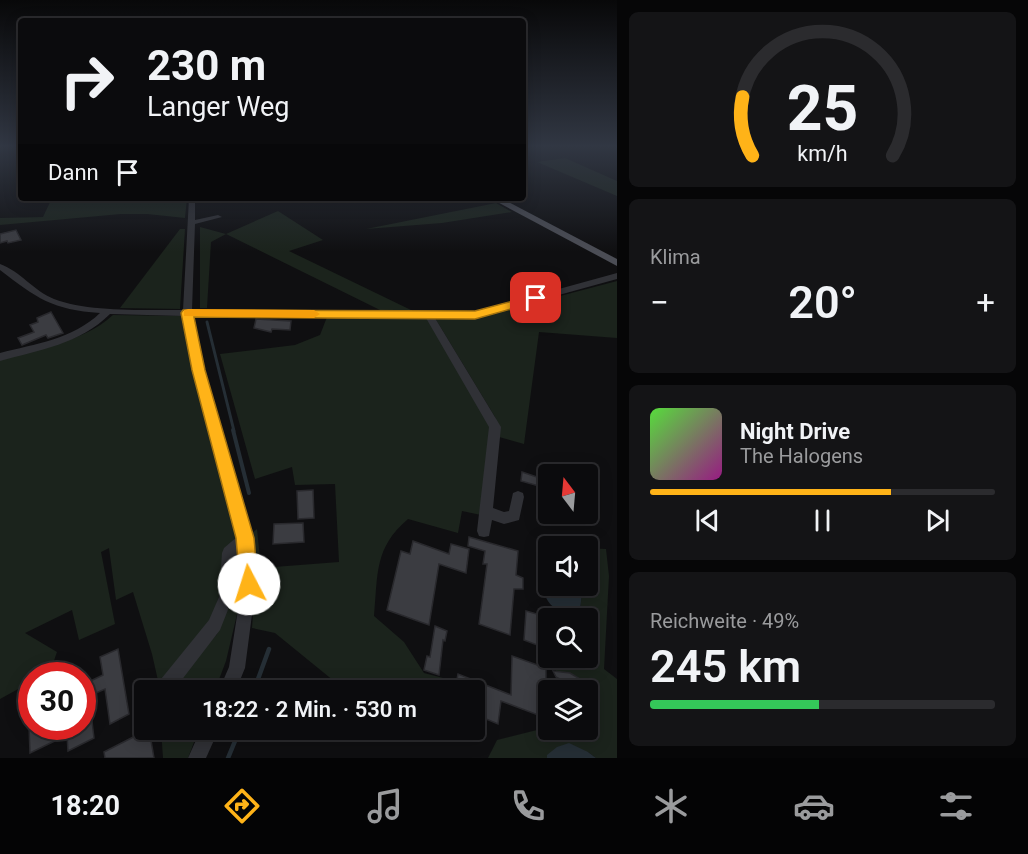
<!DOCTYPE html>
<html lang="de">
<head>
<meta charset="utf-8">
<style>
	body { margin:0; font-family:Roboto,sans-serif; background:#141416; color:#f1f3f6; height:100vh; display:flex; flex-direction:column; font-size:22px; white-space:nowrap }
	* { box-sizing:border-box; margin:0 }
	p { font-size:20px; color:#9a9b9d }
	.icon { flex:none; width:33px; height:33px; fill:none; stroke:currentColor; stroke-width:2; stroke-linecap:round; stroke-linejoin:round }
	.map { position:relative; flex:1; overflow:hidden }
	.side { display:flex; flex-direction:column; gap:12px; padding:12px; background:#060607; width:411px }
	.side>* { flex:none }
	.top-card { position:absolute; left:18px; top:18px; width:508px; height:183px; border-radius:6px; box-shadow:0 3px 15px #0003,0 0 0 2px #2b2b2e; background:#0b0b0d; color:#f1f3f6; overflow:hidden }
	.needle { width:39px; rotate:344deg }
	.tools { position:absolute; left:538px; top:464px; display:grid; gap:12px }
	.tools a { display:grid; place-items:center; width:60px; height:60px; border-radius:6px; background:#0b0b0d; box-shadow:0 3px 15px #0003,0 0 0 2px #2b2b2e; font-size:30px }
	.speed { position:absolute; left:18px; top:662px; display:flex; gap:12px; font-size:30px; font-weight:700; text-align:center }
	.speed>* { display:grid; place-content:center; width:78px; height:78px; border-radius:50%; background:#0b0b0d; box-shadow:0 3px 15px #0003,0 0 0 2px #2b2b2e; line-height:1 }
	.speed .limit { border:9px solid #d22; background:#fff; color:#111 }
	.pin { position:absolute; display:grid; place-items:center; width:51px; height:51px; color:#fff; margin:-26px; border-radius:12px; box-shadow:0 3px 9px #0006 }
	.me { position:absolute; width:66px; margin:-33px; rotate:355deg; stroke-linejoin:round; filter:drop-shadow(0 0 4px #0008) }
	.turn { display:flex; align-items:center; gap:21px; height:126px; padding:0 30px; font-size:27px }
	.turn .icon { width:78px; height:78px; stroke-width:2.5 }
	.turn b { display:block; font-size:42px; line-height:51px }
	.then { display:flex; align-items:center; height:57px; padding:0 30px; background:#0003; gap:12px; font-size:22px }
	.big { font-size:45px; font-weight:600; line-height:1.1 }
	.side .widget { flex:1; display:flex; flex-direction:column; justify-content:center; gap:9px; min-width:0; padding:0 21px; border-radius:9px; background:#141416 }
	.side .dial { align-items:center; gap:0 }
	.dial svg { height:156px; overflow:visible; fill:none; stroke:#2b2b2e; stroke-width:7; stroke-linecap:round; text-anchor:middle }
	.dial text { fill:#f1f3f6; stroke:none }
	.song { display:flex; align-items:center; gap:18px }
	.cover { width:72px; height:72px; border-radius:9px; background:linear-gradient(135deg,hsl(110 70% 55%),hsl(310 70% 35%)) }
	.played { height:6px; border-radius:3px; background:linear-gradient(90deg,#ffb318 70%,#2b2b2e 70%) }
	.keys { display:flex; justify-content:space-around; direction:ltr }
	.heat { display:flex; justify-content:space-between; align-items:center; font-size:33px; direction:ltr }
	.charge { height:9px; border-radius:4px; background:linear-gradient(90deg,#34c759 49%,#2b2b2e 0) }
	.trip { position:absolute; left:134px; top:680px; width:351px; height:60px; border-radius:6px; background:#0b0b0d; box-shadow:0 3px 15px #0003,0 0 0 2px #2b2b2e; font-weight:600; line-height:60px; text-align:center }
	.menu { display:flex; height:96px; justify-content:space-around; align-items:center; background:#040405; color:#9a9b9d }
	.menu .icon { width:42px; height:42px }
	.menu .selected { color:#ffb318 }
	.menu b { font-size:27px; color:#f1f3f6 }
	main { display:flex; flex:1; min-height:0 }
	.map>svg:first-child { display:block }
</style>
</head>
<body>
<main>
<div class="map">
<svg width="617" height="758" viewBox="0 0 617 758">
	<rect width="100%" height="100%" fill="#0f0f11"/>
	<g fill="#1b231c">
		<polygon points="565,158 617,181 617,196 537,162"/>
		<polygon points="52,198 187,198 185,218 147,214 121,214 0,225 0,218 43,217"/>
		<polygon points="496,203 512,212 442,223 366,229"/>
		<polygon points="278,211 323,240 289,251 411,310 380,310 226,234"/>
		<polygon points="200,227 226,234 211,242 207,308 200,308"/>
		<polygon points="180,229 185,229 180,309 120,308"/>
		<polygon points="617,281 617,338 539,332 524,444 499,437 495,417 435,318 481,317"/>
		<path d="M113 315 181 316 194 374 238 534 226 551 219 597 208 628 159 685 152 654 133 592 116 600 109 548 101 552 115 624 79 640 72 610 25 633 57 652C51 669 51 675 32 675L31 682 0 699V359C37 348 84 342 113 315Z"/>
		<path d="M327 317 427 318 492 429 481 515 462 511 458 533 408 519C374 548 378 574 374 616L404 642 424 673 443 678 438 690H345L275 633 252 628 255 583 252 533 257 529 261 568 339 562 335 484 295 485 292 467 255 479 220 354 295 345 320 335Z"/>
		<polygon points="588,548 606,549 609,576 604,669 617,679 617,758 596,758 588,752 547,755 547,758 488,758 497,740 549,727 549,729 588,729 588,690 557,690 555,657 588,657 588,618 561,618 563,613 580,610 583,585 588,585"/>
		<polygon points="240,550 238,610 226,661 215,690 170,690 217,634 233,567"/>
		<polygon points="161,729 199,729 188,758 163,758"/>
	</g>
	<g fill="#252e35">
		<path d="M549 578V585H583L580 610C560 613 551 611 543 591Z"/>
		<polygon points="569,743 588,752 596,758 547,758 547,755 557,747"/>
	</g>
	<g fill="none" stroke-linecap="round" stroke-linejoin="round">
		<polyline stroke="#252e35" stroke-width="3" points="207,322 234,431"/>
		<polyline stroke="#252e35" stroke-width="4" points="233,430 249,493"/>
		<g stroke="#252e35" stroke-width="4.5">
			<polyline points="254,690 269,649"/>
			<polyline points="228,758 240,729"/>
		</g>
	</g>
	<g fill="#3b3c41" stroke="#29292d" stroke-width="1.5">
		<polygon points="16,230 21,240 8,243 7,241 0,243 0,234"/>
		<polygon points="51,312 63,333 48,338 46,335 22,345 18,338 34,332 30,325 38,322 37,318"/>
		<polygon points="256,319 291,321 290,330 272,329 271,332 254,328"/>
		<polygon points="522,472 549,481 549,499 538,495 539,486 521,481"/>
		<polygon points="313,490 314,518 298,519 297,491"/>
		<polygon points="303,523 304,542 273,544 274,524"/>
		<polygon points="469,537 518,551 516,575 523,578 523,589 514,589 510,635 479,624 487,564 483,564 485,551 468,546"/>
		<polygon points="413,541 449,554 451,544 469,549 466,573 439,564 429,625 387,610 401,551 410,554"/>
		<polygon points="526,611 537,614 537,645 524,640"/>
		<polygon points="435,626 447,631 445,641 443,640 439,675 424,670 427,656 430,657"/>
		<polygon points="118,649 129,714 110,724 105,689 89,696 94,738 68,751 67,735 30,753 29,726 82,726 82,685 103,675 100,657"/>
		<polygon points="512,656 546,668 546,718 501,701 498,724 474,714 474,690 455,690 458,674 511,695"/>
		<polygon points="553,671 570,673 585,682 584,684 567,680 563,681 556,677"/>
		<polygon points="149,729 154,758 105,758 104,752"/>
	</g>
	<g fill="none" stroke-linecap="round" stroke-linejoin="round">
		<g fill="#303136" fill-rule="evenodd">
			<path d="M189 198H195V220L218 215 222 217 195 224 192 310 475 312 617 273V279L475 318H435L501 427 493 508 504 512 509 511 513 493 518 491 523 493 524 497 519 520 504 524 492 520 489 536 484 537 479 536 477 531 489 427 426 318 192 316 204 370 252 538 256 584 245 668 236 690H219L229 667 242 584 239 553 236 556 233 597 220 630 174 690H155L157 684 209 620 219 597 222 553 224 548 238 536 194 370 183 316 110 314C80 344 39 350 0 361V353C35 344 73 339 100 313 53 310 36 298 0 270V264C20 271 34 291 54 299 87 312 146 310 183 310Z"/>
			<polygon points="144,705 144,723 143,724 137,721 134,715 137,709"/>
			<polygon points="201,729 219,729 206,758 188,758"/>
		</g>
		<polygon fill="#4b4d55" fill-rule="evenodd" points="490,198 501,198 617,259 617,266"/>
	</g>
	<linearGradient id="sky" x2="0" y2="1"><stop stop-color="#080809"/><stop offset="0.58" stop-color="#313743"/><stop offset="1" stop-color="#313743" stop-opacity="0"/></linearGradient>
	<rect width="617" height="252" fill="url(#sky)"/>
	<polygon fill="#ffb318" stroke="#a67410" stroke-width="1.5" points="536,295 540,296 540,301 475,319 194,317 205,370 254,538 258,584 256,590 249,593 242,590 240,584 236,538 192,370 181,313 183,310 475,311"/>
	<polygon fill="#f59e0b" points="188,309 314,310 320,314 314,318 184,316 184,310"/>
</svg>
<div class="tools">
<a><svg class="needle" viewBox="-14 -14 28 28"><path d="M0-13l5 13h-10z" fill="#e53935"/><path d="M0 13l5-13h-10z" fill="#9a9b9d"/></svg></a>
<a><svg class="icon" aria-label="sound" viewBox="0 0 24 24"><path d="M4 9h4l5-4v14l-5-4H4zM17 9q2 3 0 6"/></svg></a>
<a><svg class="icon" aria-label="search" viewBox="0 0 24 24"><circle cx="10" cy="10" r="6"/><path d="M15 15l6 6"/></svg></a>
<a><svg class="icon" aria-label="layers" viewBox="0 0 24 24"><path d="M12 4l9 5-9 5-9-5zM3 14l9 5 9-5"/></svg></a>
</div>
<div class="speed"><div class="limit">30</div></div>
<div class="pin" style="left:536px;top:298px;background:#d93025"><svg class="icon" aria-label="arrive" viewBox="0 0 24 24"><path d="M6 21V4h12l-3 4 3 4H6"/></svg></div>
<svg class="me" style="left:249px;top:584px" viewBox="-20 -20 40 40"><circle r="19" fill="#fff"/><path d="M0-13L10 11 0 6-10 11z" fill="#ffb318"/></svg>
<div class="trip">18:22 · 2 Min. · 530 m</div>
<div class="top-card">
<div class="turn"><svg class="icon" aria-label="right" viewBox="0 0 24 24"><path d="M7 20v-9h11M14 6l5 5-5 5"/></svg><div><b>230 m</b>Langer Weg</div></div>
<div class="then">Dann<svg class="icon" aria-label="arrive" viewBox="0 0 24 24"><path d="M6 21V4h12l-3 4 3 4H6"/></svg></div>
</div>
</div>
<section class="side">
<div class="widget dial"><svg viewBox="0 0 100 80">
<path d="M14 69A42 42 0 1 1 86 69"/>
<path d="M14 69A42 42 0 0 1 9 39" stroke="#ffb318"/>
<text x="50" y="56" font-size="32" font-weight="700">25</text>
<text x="50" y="72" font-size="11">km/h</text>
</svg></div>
<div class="widget"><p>Klima</p>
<div class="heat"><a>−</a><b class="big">20°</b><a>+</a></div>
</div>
<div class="widget">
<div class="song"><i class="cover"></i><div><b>Night Drive</b><p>The Halogens</p></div></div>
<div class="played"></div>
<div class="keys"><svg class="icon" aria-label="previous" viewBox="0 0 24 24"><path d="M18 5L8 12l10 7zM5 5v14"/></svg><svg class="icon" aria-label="pause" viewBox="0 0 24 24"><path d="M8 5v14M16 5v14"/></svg><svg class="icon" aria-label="next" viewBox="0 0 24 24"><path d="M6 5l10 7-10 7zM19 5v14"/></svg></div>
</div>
<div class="widget"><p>Reichweite · 49%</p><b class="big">245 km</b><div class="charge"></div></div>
</section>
</main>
<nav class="menu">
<b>18:20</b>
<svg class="icon selected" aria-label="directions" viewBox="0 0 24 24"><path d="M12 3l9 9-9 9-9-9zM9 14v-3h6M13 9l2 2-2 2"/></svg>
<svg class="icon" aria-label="music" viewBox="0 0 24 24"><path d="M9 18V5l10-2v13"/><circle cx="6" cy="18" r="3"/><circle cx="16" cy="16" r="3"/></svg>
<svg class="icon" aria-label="phone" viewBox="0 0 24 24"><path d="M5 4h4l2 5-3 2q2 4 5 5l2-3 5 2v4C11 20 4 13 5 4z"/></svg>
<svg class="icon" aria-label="climate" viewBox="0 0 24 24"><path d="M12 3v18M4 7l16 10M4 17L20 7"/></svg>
<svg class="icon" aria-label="car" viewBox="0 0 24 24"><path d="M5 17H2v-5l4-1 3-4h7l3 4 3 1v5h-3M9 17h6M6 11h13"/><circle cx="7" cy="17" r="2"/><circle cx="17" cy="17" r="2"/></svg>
<svg class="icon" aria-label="filters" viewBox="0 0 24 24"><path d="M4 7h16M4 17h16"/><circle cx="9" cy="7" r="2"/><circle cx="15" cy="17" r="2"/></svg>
</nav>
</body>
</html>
